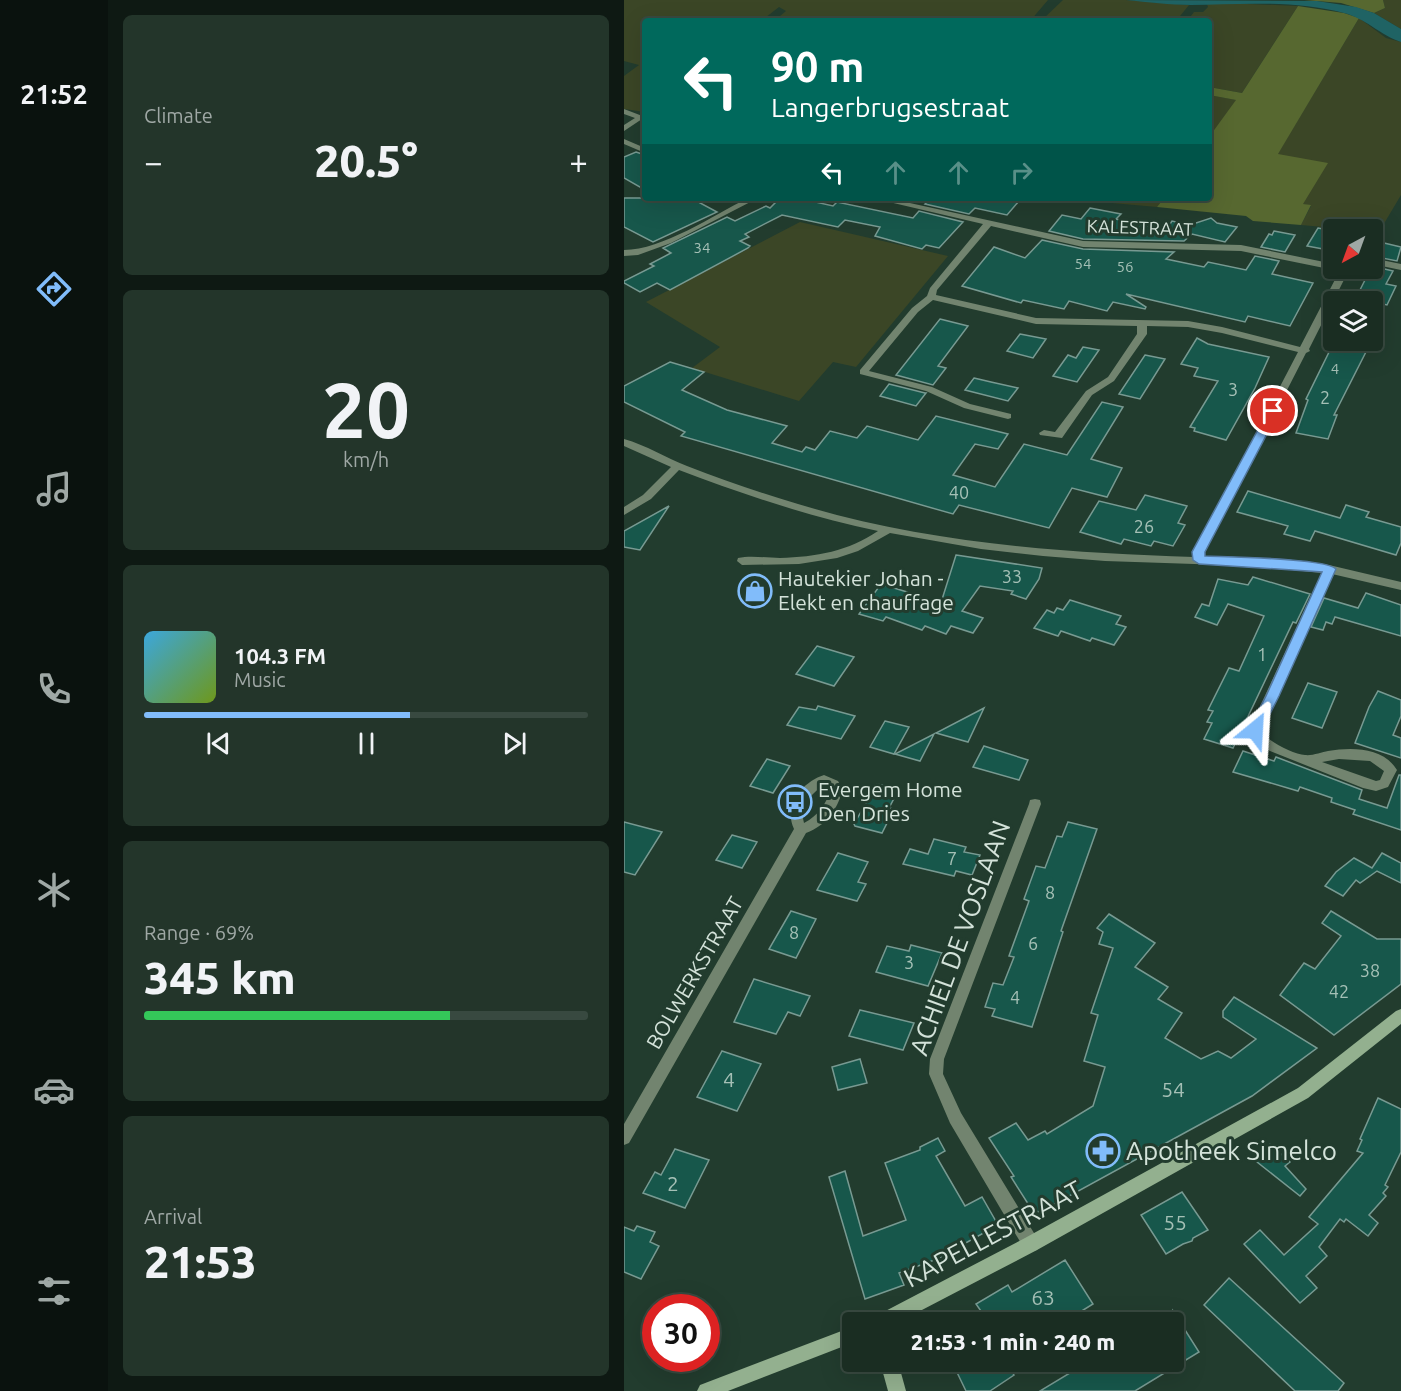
<!DOCTYPE html>
<html lang="en">
<head>
<meta charset="utf-8">
<style>
	body { margin:0; font-family:Ubuntu,sans-serif; background:#23352a; color:#f1f3f6; height:100vh; display:flex; flex-direction:column; font-size:22px; white-space:nowrap }
	* { box-sizing:border-box; margin:0 }
	p { font-size:20px; color:#9fa8a5 }
	.icon { flex:none; width:33px; height:33px; fill:none; stroke:currentColor; stroke-width:2; stroke-linecap:round; stroke-linejoin:round }
	.map { position:relative; flex:1; overflow:hidden }
	.drawer { display:flex; flex-direction:column; gap:15px; padding:15px; background:#0e1913; width:516px }
	.drawer>* { flex:none }
	.top-card { position:absolute; left:18px; top:18px; width:570px; height:183px; border-radius:6px; box-shadow:0 6px 24px #0002,0 0 0 2px #384940; background:#00695c; color:#fff; overflow:hidden }
	.needle { width:39px; rotate:221deg }
	.buttons { position:absolute; left:699px; top:219px; display:grid; gap:12px }
	.buttons a { display:grid; place-items:center; width:60px; height:60px; border-radius:6px; background:#1a2d22; box-shadow:0 6px 24px #0002,0 0 0 2px #384940; font-size:30px }
	.speed { position:absolute; left:18px; top:1294px; display:flex; gap:12px; font-size:30px; font-weight:700; text-align:center }
	.speed>* { display:grid; place-content:center; width:78px; height:78px; border-radius:50%; background:#1a2d22; box-shadow:0 6px 24px #0002,0 0 0 2px #384940; line-height:1 }
	.speed .limit { border:9px solid #d22; background:#fff; color:#111 }
	.pin { position:absolute; display:grid; place-items:center; width:51px; height:51px; color:#fff; margin:-26px; border:3px solid #fff; border-radius:50%; box-shadow:0 2px 6px #0007 }
	.me { position:absolute; width:66px; margin:-33px; rotate:27deg; stroke-linejoin:round; filter:drop-shadow(0 0 4px #0008) }
	.turn { display:flex; align-items:center; gap:21px; height:126px; padding:0 30px; font-size:27px }
	.turn .icon { width:78px; height:78px; stroke-width:2.5 }
	.turn b { display:block; font-size:42px; line-height:51px }
	.lanes { display:flex; align-items:center; height:57px; padding:0 30px; background:#0003; justify-content:center; gap:30px; direction:ltr }
	.lanes .off { opacity:.35 }
	.big { font-size:45px; font-weight:800; line-height:1.1 }
	.drawer .tile { flex:1; display:flex; flex-direction:column; justify-content:center; gap:9px; min-width:0; padding:0 21px; border-radius:9px; background:#23352a }
	.drawer .dial { align-items:center; gap:0 }
	.dial b { font-size:78px; line-height:1 }
	.song { display:flex; align-items:center; gap:18px }
	.cover { width:72px; height:72px; border-radius:9px; background:linear-gradient(135deg,hsl(200 70% 55%),hsl(80 70% 35%)) }
	.played { height:6px; border-radius:3px; background:linear-gradient(90deg,#81bcfa 60%,#384940 60%) }
	.keys { display:flex; justify-content:space-around; direction:ltr }
	.heat { display:flex; justify-content:space-between; align-items:center; font-size:33px; direction:ltr }
	.charge { height:9px; border-radius:4px; background:linear-gradient(90deg,#34c759 69%,#384940 0) }
	.trip { position:absolute; left:218px; top:1312px; width:342px; height:60px; border-radius:6px; background:#1a2d22; box-shadow:0 6px 24px #0002,0 0 0 2px #384940; font-weight:800; line-height:60px; text-align:center }
	main { display:flex; flex:1; min-height:0 }
	.menu { display:flex; flex-direction:column; width:108px; justify-content:space-around; align-items:center; background:#0a120e; color:#9fa8a5 }
	.menu .icon { width:42px; height:42px }
	.menu .current { color:#81bcfa }
	.menu b { font-size:27px; color:#f1f3f6 }
	.map>svg:first-child { display:block }
</style>
</head>
<body>
<main>
<nav class="menu">
<b>21:52</b>
<svg class="icon current" aria-label="directions" viewBox="0 0 24 24"><path d="M12 3l9 9-9 9-9-9zM9 14v-3h6M13 9l2 2-2 2"/></svg>
<svg class="icon" aria-label="music" viewBox="0 0 24 24"><path d="M9 18V5l10-2v13"/><circle cx="6" cy="18" r="3"/><circle cx="16" cy="16" r="3"/></svg>
<svg class="icon" aria-label="phone" viewBox="0 0 24 24"><path d="M5 4h4l2 5-3 2q2 4 5 5l2-3 5 2v4C11 20 4 13 5 4z"/></svg>
<svg class="icon" aria-label="climate" viewBox="0 0 24 24"><path d="M12 3v18M4 7l16 10M4 17L20 7"/></svg>
<svg class="icon" aria-label="car" viewBox="0 0 24 24"><path d="M5 17H2v-5l4-1 3-4h7l3 4 3 1v5h-3M9 17h6M6 11h13"/><circle cx="7" cy="17" r="2"/><circle cx="17" cy="17" r="2"/></svg>
<svg class="icon" aria-label="filters" viewBox="0 0 24 24"><path d="M4 7h16M4 17h16"/><circle cx="9" cy="7" r="2"/><circle cx="15" cy="17" r="2"/></svg>
</nav>
<section class="drawer">
<div class="tile"><p>Climate</p>
<div class="heat"><a>−</a><b class="big">20.5°</b><a>+</a></div>
</div>
<div class="tile dial"><b>20</b><p>km/h</p></div>
<div class="tile">
<div class="song"><i class="cover"></i><div><b>104.3 FM</b><p>Music</p></div></div>
<div class="played"></div>
<div class="keys"><svg class="icon" aria-label="previous" viewBox="0 0 24 24"><path d="M18 5L8 12l10 7zM5 5v14"/></svg><svg class="icon" aria-label="pause" viewBox="0 0 24 24"><path d="M8 5v14M16 5v14"/></svg><svg class="icon" aria-label="next" viewBox="0 0 24 24"><path d="M6 5l10 7-10 7zM19 5v14"/></svg></div>
</div>
<div class="tile"><p>Range · 69%</p><b class="big">345 km</b><div class="charge"></div></div>
<div class="tile"><p>Arrival</p><b class="big">21:53</b></div>
</section>
<div class="map">
<svg width="777" height="1391" viewBox="0 0 777 1391">
	<rect width="100%" height="100%" fill="#223c2e"/>
	<g fill="#3b4626">
		<polygon points="0,0 424,0 406,21 234,21 236,17 227,16 220,21 150,21 162,11 155,7 137,21 21,21 21,112 0,109 0,76 15,65 0,61"/>
		<polygon points="439,0 502,0 565,5 552,21 417,21"/>
		<polygon points="759,0 777,0 777,29 750,13 761,8"/>
		<polygon points="600,3 674,6 618,93 585,87 585,21 563,21 570,12 579,12 584,7 583,4"/>
		<polygon points="735,18 762,38 777,42 777,195 755,232 677,225 687,206 678,204 653,155"/>
		<polygon points="585,95 613,100 585,137"/>
		<polygon points="432,198 540,198 533,207"/>
		<polygon points="176,222 324,256 232,367 209,362 175,401 68,368 96,347 22,302"/>
	</g>
	<g fill="#576830">
		<polygon points="680,0 759,0 761,8 750,13 717,3"/>
		<polygon points="674,6 720,13 735,18 654,154 704,163 679,204 687,205 677,225 629,221 622,216 533,207 540,198 585,198 585,137 612,100 585,95 585,87 618,93"/>
	</g>
	<path fill="#1f6364" d="M502 0 693 1 732 7 750 13 777 29V42C756 35 741 18 720 13 671 0 617 4 567 5 546 5 524 2 502 0Z"/>
	<g fill="#17574b" stroke="#789a92" stroke-width="1.5">
		<polygon points="12,152 21,155 21,190 0,178 0,157"/>
		<polygon points="0,198 67,198 93,212 29,242 0,227"/>
		<polygon points="161,198 174,198 209,206 213,202 289,218 295,211 339,222 315,248 302,245 298,249 251,236 256,227 221,220 214,227 158,215 121,234 125,237 116,241 126,246 124,248 46,290 33,283 16,292 0,283 0,281 30,266 26,264 47,253 39,248 103,217 111,221 142,206 146,208 154,200"/>
		<polygon points="307,198 395,198 393,200 395,201 383,215 351,208 345,214 301,204"/>
		<polygon points="466,208 497,214 492,219 542,230 548,221 566,225 587,218 593,223 613,227 601,242 568,234 560,241 459,239 425,231 438,215 457,219"/>
		<polygon points="694,228 710,231 710,251 683,246"/>
		<polygon points="650,231 671,235 661,252 637,247 645,234 648,235"/>
		<polygon points="418,240 459,249 550,252 542,259 580,267 584,262 622,270 631,256 655,261 648,274 689,283 666,326 624,316 621,322 502,294 522,307 521,309 489,302 483,311 445,301 440,309 399,300 397,303 338,286 370,247 401,258"/>
		<polygon points="760,243 777,247 773,261 753,257"/>
		<polygon points="748,266 769,271 762,284 772,286 763,305 732,298"/>
		<polygon points="316,319 344,326 314,366 322,368 309,385 272,375"/>
		<polygon points="396,334 422,339 409,358 383,351"/>
		<polygon points="573,338 584,344 645,357 631,388 602,440 570,431 571,428 566,427 594,381 570,376 574,368 557,364"/>
		<polygon points="711,340 748,340 710,415 713,415 704,439 672,433 684,400 682,399"/>
		<polygon points="459,347 475,350 453,382 429,376 444,355 452,358"/>
		<polygon points="521,355 541,359 516,399 495,394"/>
		<polygon points="46,362 80,372 58,390 103,410 163,426 148,443 178,452 182,447 191,450 206,431 233,438 243,426 294,440 312,416 384,434 374,449 351,444 329,475 371,487 400,444 443,455 478,402 499,407 467,459 498,468 483,497 448,488 425,528 335,505 329,514 57,436 61,432 0,402 0,386"/>
		<polygon points="350,378 367,382 394,388 384,401 341,390"/>
		<polygon points="265,384 301,393 302,393 292,406 256,396"/>
		<polygon points="624,491 716,518 722,505 745,512 742,517 777,527 777,543 772,555 691,531 686,541 660,534 664,526 613,512"/>
		<polygon points="521,495 563,506 554,523 561,525 549,546 530,541 527,546 500,539 497,544 456,532 475,501 512,510"/>
		<polygon points="45,506 16,550 0,547 0,531"/>
		<polygon points="332,555 418,568 415,579 402,599 387,594 389,591 356,586 338,611 359,618 349,633 327,626 322,634 301,626 298,630 262,617 259,621 235,614 257,584 283,592 279,597 315,609"/>
		<polygon points="629,577 686,594 672,623 669,622 609,748 580,739 588,723 583,722 589,711 584,710 605,668 615,671 640,616 604,604 593,625 571,617 578,604 585,606 594,579 624,585"/>
		<polygon points="742,593 777,605 777,636 711,617 708,624 702,622 699,630 687,627 700,598 734,608"/>
		<polygon points="446,600 497,616 492,624 502,627 490,645 468,638 466,641 437,631 434,636 410,628 423,610 430,613 433,608 439,610"/>
		<polygon points="193,646 230,657 210,686 172,674"/>
		<polygon points="684,683 713,692 698,728 668,718"/>
		<polygon points="754,691 777,700 777,716 769,735 777,738 777,758 731,743 745,707"/>
		<polygon points="194,706 231,716 217,739 163,725 175,707 192,710"/>
		<polygon points="360,708 344,742 312,733"/>
		<polygon points="261,721 285,727 270,754 246,747"/>
		<polygon points="310,734 296,761 271,754"/>
		<polygon points="360,746 404,760 395,780 349,767"/>
		<polygon points="619,751 650,761 652,757 738,790 735,799 763,808 775,775 777,775 777,830 729,814 731,810 707,802 708,798 676,787 674,791 609,772"/>
		<polygon points="143,759 166,766 149,793 126,786"/>
		<polygon points="253,784 275,789 265,808 270,809 258,833 231,826 230,824"/>
		<polygon points="0,822 38,832 11,875 0,872"/>
		<polygon points="444,822 473,829 437,931 439,932 408,1027 368,1016 371,1009 361,1007 369,983 379,985 390,957 385,956 405,901 400,899 412,866 421,868 433,836 438,837"/>
		<polygon points="108,835 133,842 118,868 92,860"/>
		<polygon points="310,839 342,847 340,852 356,855 348,875 332,871 330,876 279,864 286,849 304,854"/>
		<polygon points="214,853 244,862 234,882 242,884 233,901 193,890"/>
		<polygon points="758,853 777,863 777,883 753,871 736,883 732,880 719,896 701,886 712,872 730,858 748,868"/>
		<polygon points="167,911 192,919 172,958 145,949"/>
		<polygon points="707,911 753,939 777,939 777,984 710,1035 656,995 680,963 691,969 717,936 698,923"/>
		<polygon points="485,914 531,943 511,967 544,987 534,999 558,1013 541,1038 577,1059 594,1051 607,1058 632,1039 599,1017 599,1011 610,997 693,1048 628,1096 416,1212 408,1210 387,1177 390,1176 365,1138 392,1123 404,1140 421,1131 423,1134 469,1106 481,1067 460,1061 474,1015 467,1013 489,948 475,944 479,932 473,928"/>
		<polygon points="287,945 318,953 304,986 252,972 263,946 285,951"/>
		<polygon points="130,979 186,996 176,1016 164,1012 152,1034 110,1022"/>
		<polygon points="236,1010 290,1023 279,1050 225,1036"/>
		<polygon points="98,1051 137,1064 113,1111 73,1097"/>
		<polygon points="236,1059 243,1083 214,1090 208,1067"/>
		<polygon points="754,1098 777,1109 777,1152 761,1185 764,1187 759,1193 762,1196 745,1215 754,1223 744,1236 722,1219 720,1222 716,1219 695,1247 703,1256 682,1276 693,1288 676,1303 620,1244 636,1230 660,1255 694,1224 685,1217 739,1153 733,1151 738,1140 736,1139"/>
		<polygon points="314,1138 321,1151 312,1156 341,1206 358,1197 374,1225 313,1259 275,1273 280,1285 241,1299 205,1177 221,1171 239,1236 282,1220 261,1163 296,1150 296,1147"/>
		<polygon points="646,1144 666,1162 661,1166 682,1189 676,1196 628,1158"/>
		<polygon points="51,1149 85,1160 61,1208 19,1193 31,1172 37,1175"/>
		<polygon points="558,1192 584,1230 569,1238 568,1241 559,1244 542,1254 517,1215"/>
		<polygon points="13,1226 31,1232 26,1242 35,1246 17,1279 0,1272 0,1227 10,1231"/>
		<polygon points="441,1260 469,1304 456,1312 464,1323 336,1323 357,1311 352,1304 384,1285 388,1292"/>
		<polygon points="605,1278 720,1383 714,1391 671,1391 580,1305"/>
		<polygon points="549,1311 575,1352 511,1391 416,1391 464,1362 549,1362"/>
		<polygon points="328,1362 382,1362 390,1375 366,1391 342,1391"/>
	</g>
	<g fill="none" stroke-linecap="round" stroke-linejoin="round">
		<g fill="#72846f" fill-rule="evenodd">
			<polygon points="0,109 21,117 0,131 0,125 11,118 0,114"/>
			<polygon points="0,139 21,148 21,153 0,144"/>
			<path d="M124 198H134L47 243 14 255 0 256V250C38 250 90 215 124 198Z"/>
			<path d="M248 198H263L459 241 617 245 710 264V268H713L710 270 617 251 459 247 367 226 313 290 312 295 412 318 564 321 598 327 676 347 717 268H726L685 349 686 351 682 353 580 552V557L705 565 777 582V590L708 574 637 730C642 741 669 754 681 755 688 756 698 752 704 751 728 747 759 747 773 770L764 787 752 791 739 788 641 749 631 742 625 730 698 573 630 566 481 561 419 556 357 549 266 533 234 551 213 558 175 564 118 565 113 561 114 558C127 555 143 558 156 558 192 557 225 551 254 531 186 517 121 495 55 470L27 499 0 515V507L19 495 47 467 0 446V439C22 445 42 458 63 466 99 480 137 493 174 504 302 543 437 553 570 557V552L674 352 598 333 564 327 523 326V334L490 381 468 395 438 438 416 435 415 433 420 430 431 432 462 391 484 377 513 334V326L412 324 309 300 294 312 245 371 308 387 346 404 387 414V418L384 419 340 408 302 391 236 374V370L288 308 303 296 306 288 359 224ZM715 759 746 761 760 771 756 780 752 781 698 762Z"/>
			<polygon points="748,258 777,264 777,270 748,264"/>
			<path d="M200 775 214 781 219 790C212 811 203 825 182 833L5 1143 0 1145V1124L170 829C159 806 178 782 200 775ZM200 785 207 790C201 805 195 815 180 823 175 806 187 794 200 785Z"/>
			<polygon points="411,799 416,800 417,804 320,1059 319,1074 337,1113 413,1238 415,1244 413,1250 407,1252 401,1250 326,1123 305,1074 306,1059 405,804 406,800"/>
		</g>
		<g fill="#93b08f" fill-rule="evenodd">
			<polygon points="777,1009 777,1024 684,1098 413,1250 273,1323 248,1323 250,1317 401,1238 674,1088 772,1011"/>
			<polygon points="228,1327 228,1343 104,1391 73,1391 76,1385"/>
			<polygon points="256,1362 274,1362 282,1391 264,1391"/>
		</g>
	</g>
	<path fill="#81bcfa" stroke="#547aa2" stroke-width="1.5" d="M649 407 655 411 581 552V556C602 557 702 558 712 569L655 696 636 734 631 736 624 730 642 696 698 572 575 564 569 560 568 552 644 411Z"/>
	<defs>
		<g id="shop-ring" transform="scale(1.725)"><circle r="9.5" fill="#223c2e" stroke="#81bcfa" stroke-width="1.5"/><path d="M-5-2.5h2.3a2.7 3.5 0 0 1 5.4 0H5L5.5 6h-11ZM-1.5-2.5h3a1.5 2.3 0 0 0-3 0Z" fill="#81bcfa"/></g>
		<g id="bus-ring" transform="scale(1.725)"><circle r="9.5" fill="#223c2e" stroke="#81bcfa" stroke-width="1.5"/><path d="M-5-6H5V4H4V6H2V4H-2V6H-4V4H-5ZM-3.5-4V0h7V-4ZM-3.5 1.2v1.5H-2V1.2ZM2 1.2v1.5H3.5V1.2Z" fill="#81bcfa"/></g>
		<g id="pharmacy-ring" transform="scale(1.725)"><circle r="9.5" fill="#223c2e" stroke="#81bcfa" stroke-width="1.5"/><path d="M-2-6h4v4h4v4h-4v4h-4v-4h-4v-4h4Z" fill="#81bcfa"/></g>
	</defs>
	<g fill-rule="evenodd">
		<use href="#shop-ring" x="131" y="591"/>
		<use href="#bus-ring" x="171" y="802"/>
		<use href="#pharmacy-ring" x="479" y="1151"/>
	</g>
	<g text-anchor="middle" stroke-width="6" stroke-linejoin="round" paint-order="stroke">
		<g font-size="15" fill="#a5c0b6">
			<text x="78" y="253">34</text>
			<text x="459" y="269">54</text>
			<text x="501" y="272">56</text>
			<text x="711" y="374">4</text>
		</g>
		<g font-size="18" fill="#d4e3da" stroke="#223c2e">
			<text transform="translate(516 228) rotate(2)" y="6">KALESTRAAT</text>
		</g>
		<g font-size="18" fill="#a5c0b6">
			<text x="609" y="396">3</text>
			<text x="701" y="404">2</text>
			<text x="335" y="499">40</text>
			<text x="520" y="533">26</text>
			<text x="388" y="583">33</text>
			<text x="638" y="661">1</text>
			<text x="328" y="865">7</text>
			<text x="426" y="899">8</text>
			<text x="170" y="939">8</text>
			<text x="409" y="950">6</text>
			<text x="285" y="969">3</text>
			<text x="746" y="977">38</text>
			<text x="715" y="998">42</text>
			<text x="391" y="1004">4</text>
		</g>
		<g font-size="21" fill="#d4e3da" stroke="#223c2e" text-anchor="start">
			<text x="154" y="586">Hautekier Johan -<tspan x="154" dy="24">Elekt en chauffage</tspan></text>
			<text x="194" y="797">Evergem Home<tspan x="194" dy="24">Den Dries</tspan></text>
		</g>
		<g font-size="21" fill="#d4e3da" stroke="#223c2e">
			<text transform="translate(71 973) rotate(-60)" y="7">BOLWERKSTRAAT</text>
		</g>
		<g font-size="21" fill="#a5c0b6">
			<text x="105" y="1087">4</text>
			<text x="549" y="1097">54</text>
			<text x="49" y="1191">2</text>
			<text x="551" y="1230">55</text>
			<text x="419" y="1305">63</text>
		</g>
		<g font-size="26" fill="#d4e3da" stroke="#223c2e">
			<text transform="translate(336 938) rotate(-70)" y="9">ACHIEL DE VOSLAAN</text>
			<text transform="translate(369 1234) rotate(-28)" y="9">KAPELLESTRAAT</text>
		</g>
		<g font-size="26" fill="#d4e3da" stroke="#223c2e" text-anchor="start">
			<text x="502" y="1160">Apotheek Simelco</text>
		</g>
	</g>
</svg>
<div class="buttons">
<a><svg class="needle" viewBox="-14 -14 28 28"><path d="M0-13l5 13h-10z" fill="#e53935"/><path d="M0 13l5-13h-10z" fill="#9fa8a5"/></svg></a>
<a><svg class="icon" aria-label="layers" viewBox="0 0 24 24"><path d="M12 4l9 5-9 5-9-5zM3 14l9 5 9-5"/></svg></a>
</div>
<div class="speed"><div class="limit">30</div></div>
<div class="pin" style="left:649px;top:411px;background:#d93025"><svg class="icon" aria-label="arrive" viewBox="0 0 24 24"><path d="M6 21V4h12l-3 4 3 4H6"/></svg></div>
<svg class="me" style="left:631px;top:730px" viewBox="-20 -20 40 40"><path d="M0-17L14 15 0 8-14 15z" fill="#81bcfa" stroke="#fff" stroke-width="4"/></svg>
<div class="trip">21:53 · 1 min · 240 m</div>
<div class="top-card">
<div class="turn"><svg class="icon" aria-label="left" viewBox="0 0 24 24"><path d="M17 20v-9H6M10 6l-5 5 5 5"/></svg><div><b>90 m</b>Langerbrugsestraat</div></div>
<div class="lanes"><svg class="icon" aria-label="left" viewBox="0 0 24 24"><path d="M17 20v-9H6M10 6l-5 5 5 5"/></svg><svg class="icon off" aria-label="ahead" viewBox="0 0 24 24"><path d="M12 20V5M6 11l6-6 6 6"/></svg><svg class="icon off" aria-label="ahead" viewBox="0 0 24 24"><path d="M12 20V5M6 11l6-6 6 6"/></svg><svg class="icon off" aria-label="right" viewBox="0 0 24 24"><path d="M7 20v-9h11M14 6l5 5-5 5"/></svg></div>
</div>
</div>
</main>
</body>
</html>
